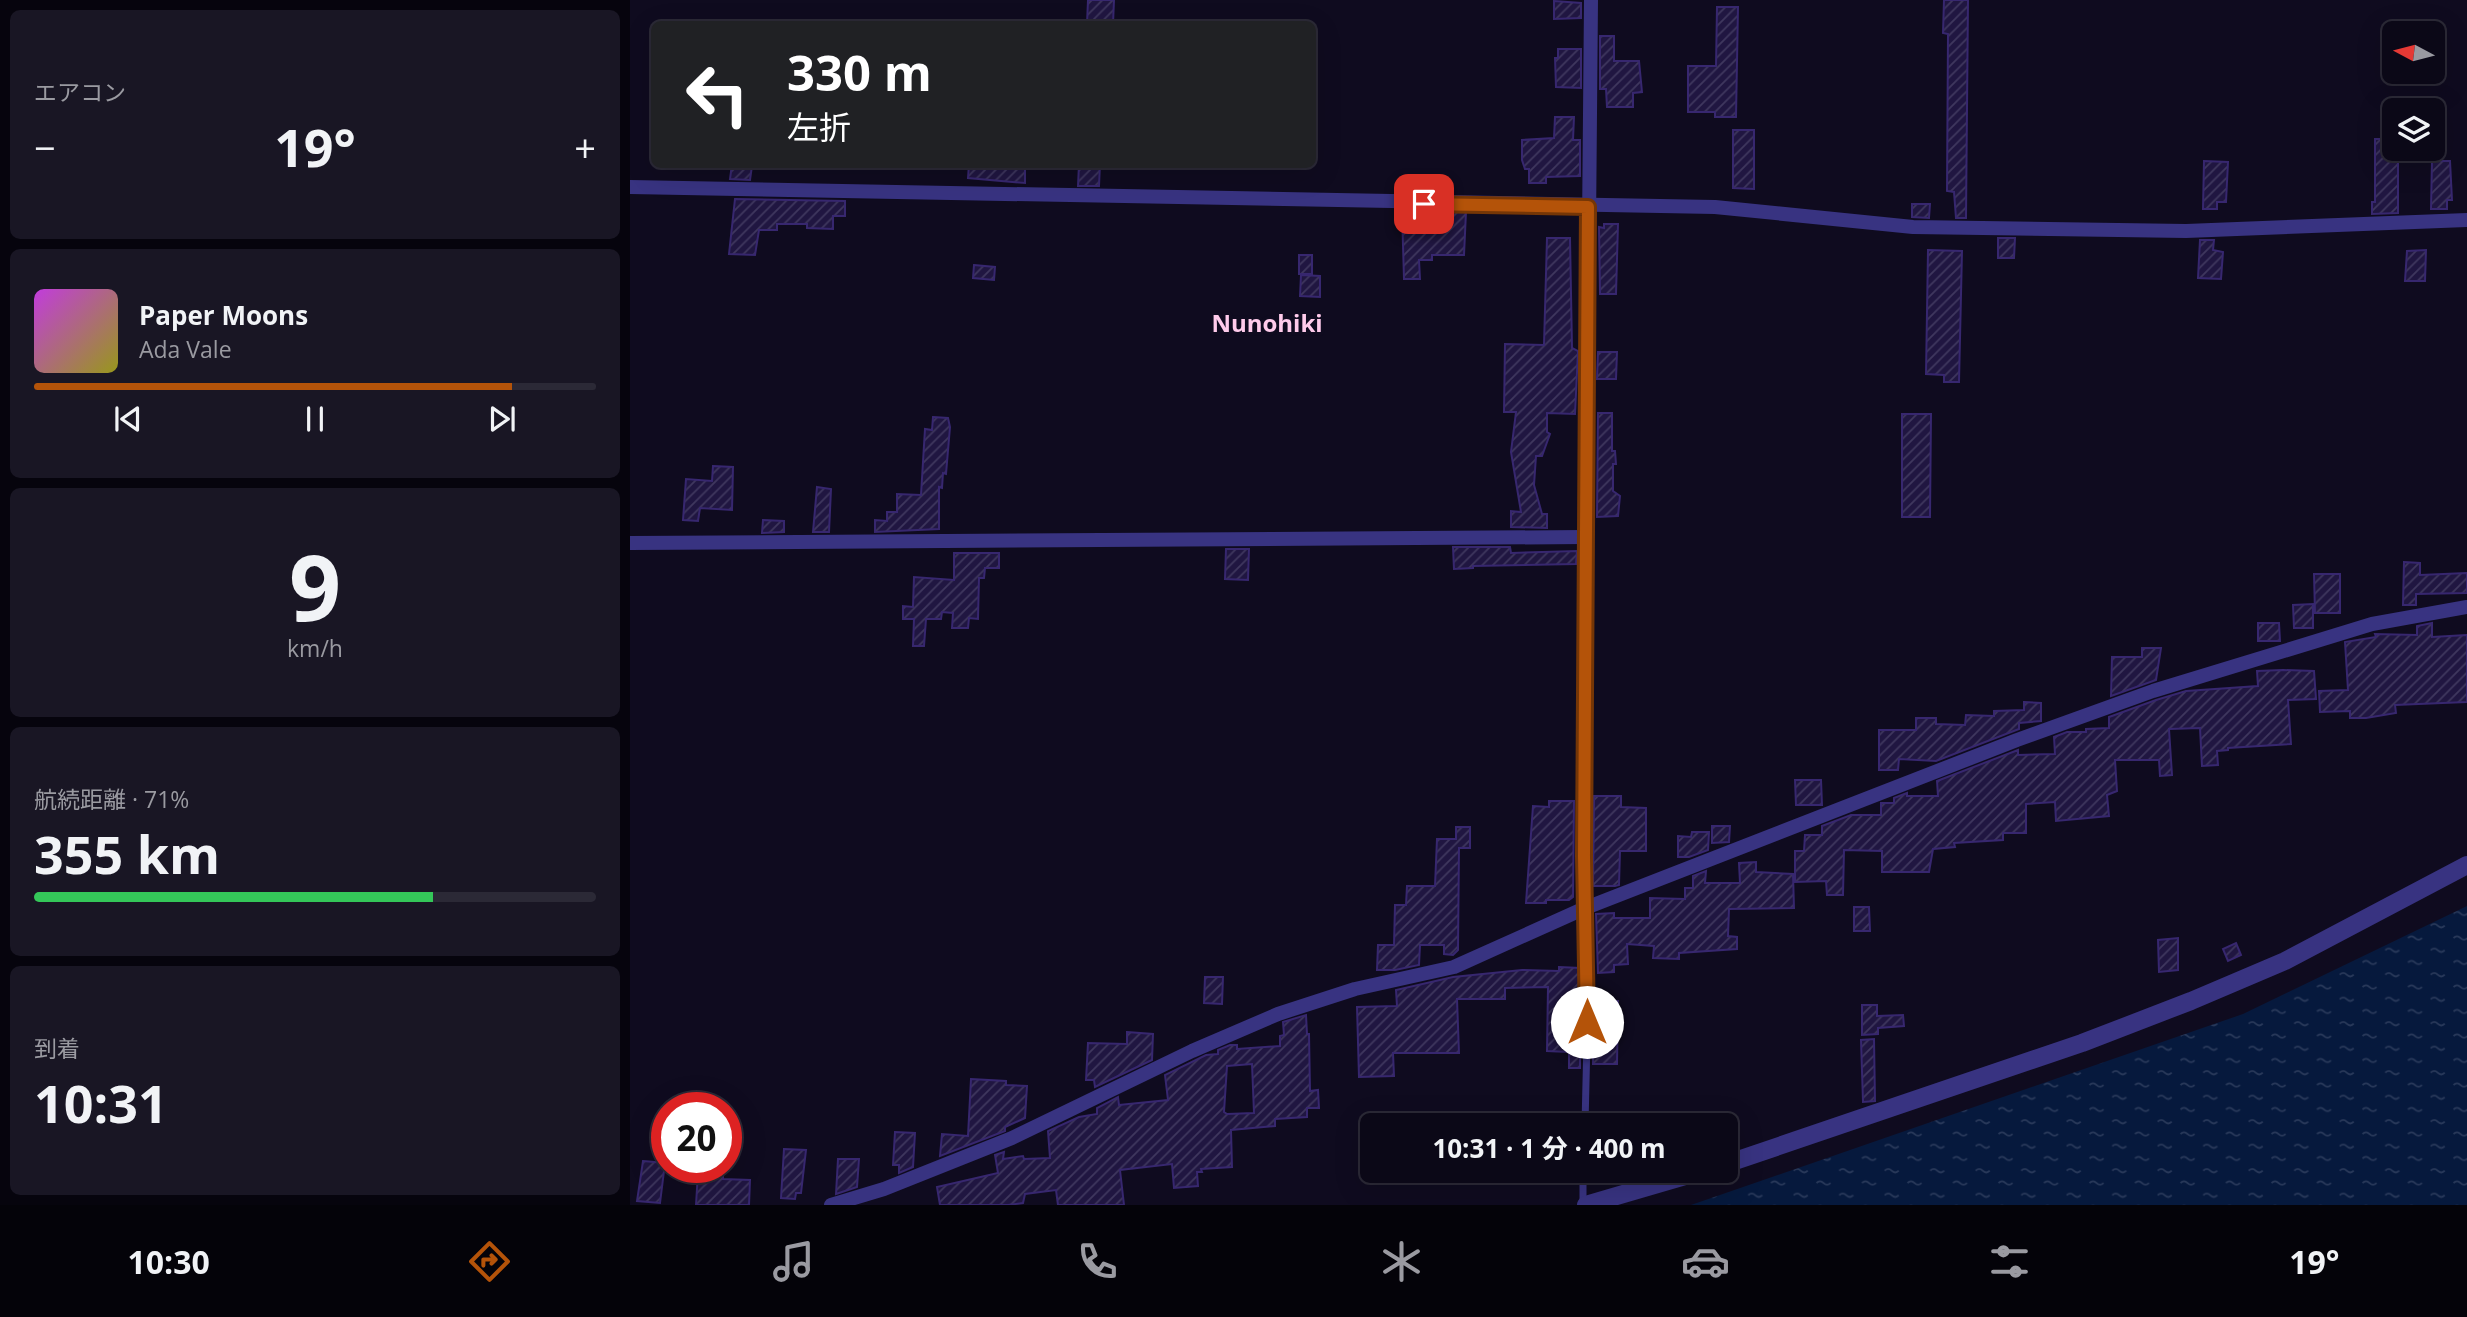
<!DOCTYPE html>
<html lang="ja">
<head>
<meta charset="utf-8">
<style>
	body { margin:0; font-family:"Open Sans","Noto Sans JP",sans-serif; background:#191624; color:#f1f3f6; height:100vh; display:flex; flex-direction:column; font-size:26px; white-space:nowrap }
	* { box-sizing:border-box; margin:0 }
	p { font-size:23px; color:#9a9aa1 }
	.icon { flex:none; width:38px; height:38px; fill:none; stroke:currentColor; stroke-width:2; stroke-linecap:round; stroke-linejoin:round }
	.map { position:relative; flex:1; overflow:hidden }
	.details { display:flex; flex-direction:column; gap:10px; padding:10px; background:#06040d; width:630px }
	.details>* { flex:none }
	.top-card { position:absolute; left:21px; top:21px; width:665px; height:147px; border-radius:10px; box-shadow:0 7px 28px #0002,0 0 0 2px #2b2936; background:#202124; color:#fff; overflow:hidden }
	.needle { width:46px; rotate:277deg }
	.buttons { position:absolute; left:1752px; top:21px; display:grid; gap:14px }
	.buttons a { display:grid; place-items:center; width:63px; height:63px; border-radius:10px; background:#0b0817; box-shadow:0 7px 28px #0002,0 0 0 2px #2b2936; font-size:35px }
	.speed { position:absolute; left:21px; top:1092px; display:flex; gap:14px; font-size:35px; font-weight:700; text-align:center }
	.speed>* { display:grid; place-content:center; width:91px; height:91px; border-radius:50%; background:#0b0817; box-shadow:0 7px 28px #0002,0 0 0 2px #2b2936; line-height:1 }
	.speed .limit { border:10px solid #d22; background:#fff; color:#111 }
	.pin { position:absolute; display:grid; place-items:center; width:60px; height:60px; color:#fff; margin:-30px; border-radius:14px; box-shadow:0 4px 10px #0006 }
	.me { position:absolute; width:77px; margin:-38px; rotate:0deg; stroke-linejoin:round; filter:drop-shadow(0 0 5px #0008) }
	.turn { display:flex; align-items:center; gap:24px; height:147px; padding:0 21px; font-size:32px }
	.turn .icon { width:91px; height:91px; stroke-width:2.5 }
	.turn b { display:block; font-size:49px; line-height:60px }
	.big { font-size:52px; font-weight:700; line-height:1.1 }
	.details .card { flex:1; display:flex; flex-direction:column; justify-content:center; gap:10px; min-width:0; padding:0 24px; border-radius:10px; background:#191624 }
	.details .dial { align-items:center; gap:0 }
	.dial b { font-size:91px; line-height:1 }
	.song { display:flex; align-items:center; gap:21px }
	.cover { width:84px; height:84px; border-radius:10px; background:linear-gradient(135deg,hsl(290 70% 55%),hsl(60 70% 35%)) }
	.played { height:7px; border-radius:4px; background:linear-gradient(90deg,#b45309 85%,#2b2936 85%) }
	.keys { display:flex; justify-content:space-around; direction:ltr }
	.heat { display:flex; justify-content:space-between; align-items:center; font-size:38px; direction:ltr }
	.charge { height:10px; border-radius:5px; background:linear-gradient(90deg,#34c759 71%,#2b2936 0) }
	.trip { position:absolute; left:730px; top:1113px; width:378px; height:70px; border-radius:10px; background:#0b0817; box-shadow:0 7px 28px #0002,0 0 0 2px #2b2936; font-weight:700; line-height:70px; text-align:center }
	.tabs { display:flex; height:112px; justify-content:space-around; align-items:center; background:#040309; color:#9a9aa1 }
	.tabs .icon { width:49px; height:49px }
	.tabs .active { color:#b45309 }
	.tabs b { font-size:32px; color:#f1f3f6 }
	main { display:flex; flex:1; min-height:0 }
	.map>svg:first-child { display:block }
</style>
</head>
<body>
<main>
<section class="details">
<div class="card"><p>エアコン</p>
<div class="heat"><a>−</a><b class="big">19°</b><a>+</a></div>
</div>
<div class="card">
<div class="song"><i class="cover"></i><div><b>Paper Moons</b><p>Ada Vale</p></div></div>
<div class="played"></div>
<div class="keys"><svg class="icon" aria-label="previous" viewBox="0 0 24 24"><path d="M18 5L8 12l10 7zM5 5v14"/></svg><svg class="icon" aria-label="pause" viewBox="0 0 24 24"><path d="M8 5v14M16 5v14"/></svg><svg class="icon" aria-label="next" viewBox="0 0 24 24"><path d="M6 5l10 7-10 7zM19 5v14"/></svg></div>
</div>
<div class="card dial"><b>9</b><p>km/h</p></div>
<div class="card"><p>航続距離 · 71%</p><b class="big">355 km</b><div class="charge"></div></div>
<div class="card"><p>到着</p><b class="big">10:31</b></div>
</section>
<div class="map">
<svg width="1837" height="1205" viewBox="0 0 1837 1205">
	<defs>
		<pattern id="water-ripples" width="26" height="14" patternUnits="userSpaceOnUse" patternTransform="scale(1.75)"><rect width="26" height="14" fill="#06193d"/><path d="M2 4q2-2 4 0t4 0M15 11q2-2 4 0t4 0" fill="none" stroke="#29395a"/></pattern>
		<pattern id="building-hatch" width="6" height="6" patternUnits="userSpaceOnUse" patternTransform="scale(1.75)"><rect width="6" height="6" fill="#201641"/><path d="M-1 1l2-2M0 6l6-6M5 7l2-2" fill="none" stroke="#3f375e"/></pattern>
	</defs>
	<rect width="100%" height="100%" fill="#0f0b1f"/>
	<polygon fill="url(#water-ripples)" points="1837,906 1837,1205 1061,1205 1613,1014"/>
	<g fill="url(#building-hatch)" stroke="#37276f" stroke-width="2" fill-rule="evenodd">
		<polygon points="458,0 484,0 483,24 457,24"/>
		<polygon points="1314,0 1338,0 1336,218 1326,218 1324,192 1317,191 1318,34 1313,33"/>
		<polygon points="924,1 951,3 951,18 924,19"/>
		<polygon points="1087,7 1108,7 1106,117 1085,117 1085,112 1058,112 1058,66 1086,66"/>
		<polygon points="970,36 984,36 984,61 1009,61 1012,92 1003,93 1003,107 977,107 976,89 970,89"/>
		<polygon points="928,49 951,49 951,88 926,87 925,58 928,58"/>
		<polygon points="925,117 944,117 943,140 950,140 950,176 916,177 916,183 899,183 899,169 895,169 892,160 892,140 924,138"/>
		<polygon points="1103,130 1124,130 1124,189 1103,188"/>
		<polygon points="1745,139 1764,139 1764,149 1768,149 1768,213 1742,214 1742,202 1745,202"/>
		<polygon points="1574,161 1598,162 1596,202 1587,202 1587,209 1573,209"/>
		<polygon points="1802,161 1820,161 1822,200 1817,200 1817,209 1801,209"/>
		<polygon points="102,164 122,166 120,180 100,179"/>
		<polygon points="339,164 395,164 395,183 338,178"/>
		<polygon points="449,164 470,164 469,186 448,186"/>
		<polygon points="105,199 215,201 215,216 203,216 203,229 177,228 177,224 147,224 147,230 129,230 125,255 99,254"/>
		<polygon points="1282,204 1300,204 1299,218 1282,217"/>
		<polygon points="772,211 836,212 834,255 802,255 802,260 789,260 790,279 774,279"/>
		<polygon points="974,224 988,224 986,294 970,294 969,227 974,228"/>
		<polygon points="917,238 940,238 942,348 948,351 945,414 917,413 917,432 920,434 912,456 906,456 904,485 912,514 917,514 917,528 881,527 881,511 891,512 881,452 886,412 874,412 875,344 914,345"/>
		<polygon points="1368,238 1385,238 1384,258 1368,258"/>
		<polygon points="1570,240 1584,240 1583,250 1593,252 1591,279 1568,278"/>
		<polygon points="1298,250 1332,251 1329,382 1314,382 1314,375 1296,374"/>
		<polygon points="1796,250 1795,281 1775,281 1777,251"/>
		<rect x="669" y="255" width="13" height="19"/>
		<polygon points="344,265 365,267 364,280 343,278"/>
		<polygon points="671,275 690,276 690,297 670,296"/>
		<polygon points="968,352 987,352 986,379 967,379"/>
		<polygon points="968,413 982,413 982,451 985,451 986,464 983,464 983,491 990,496 988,516 967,517"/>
		<polygon points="1272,414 1301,414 1300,517 1272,517"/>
		<polygon points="303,417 318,418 320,427 316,474 313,473 312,488 309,487 309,529 245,532 245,520 257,521 257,512 267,512 267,494 291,495 295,429 302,430"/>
		<polygon points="83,466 103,467 102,510 70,508 68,521 53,520 56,479 82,481"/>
		<polygon points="187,487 201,489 199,532 183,532"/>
		<polygon points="133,520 154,521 154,532 132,533"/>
		<polygon points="823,547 880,547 881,553 947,551 946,564 843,566 843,568 824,569"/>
		<polygon points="596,549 619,549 618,580 595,579"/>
		<polygon points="324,553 369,553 369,568 355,568 354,578 349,578 348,619 339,618 338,628 322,628 323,613 312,612 311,619 296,619 294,646 283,646 284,619 273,619 273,606 283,607 284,577 324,580"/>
		<polygon points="1774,562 1790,563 1790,575 1837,573 1837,593 1786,594 1786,605 1773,605"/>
		<polygon points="1684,574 1710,574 1710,613 1685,613"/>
		<polygon points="1683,604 1683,628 1664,628 1663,605"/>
		<polygon points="1628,623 1649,623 1650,641 1628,641"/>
		<polygon points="1802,623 1802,637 1837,635 1837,702 1765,705 1766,713 1736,718 1720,718 1720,711 1690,712 1689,691 1718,690 1715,642 1746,637 1745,634 1787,635 1787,626"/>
		<polygon points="1512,648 1531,648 1526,680 1481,696 1482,657 1512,657"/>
		<polygon points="1653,670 1684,671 1686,699 1658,700 1661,744 1598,748 1598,750 1587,751 1588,765 1572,766 1570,728 1539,729 1542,775 1530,776 1529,760 1485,760 1487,791 1477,795 1479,816 1426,821 1425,802 1396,804 1396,833 1373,833 1373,840 1324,843 1325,847 1303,849 1299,872 1252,872 1252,851 1214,850 1213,895 1197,895 1196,881 1165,882 1165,851 1174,851 1175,835 1192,835 1192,826 1221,815 1251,815 1251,803 1264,803 1264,798 1277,793 1277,796 1308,796 1307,781 1388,750 1388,755 1425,754 1424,737 1437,732 1456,732 1456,729 1479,728 1479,717 1526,700 1556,691 1628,686 1627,671"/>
		<polygon points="1394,702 1411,703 1411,721 1389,723 1389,729 1306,761 1269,759 1268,770 1249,770 1249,730 1286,730 1286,718 1306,718 1306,724 1335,725 1336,715 1364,716 1364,711 1394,710"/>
		<polygon points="1165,780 1191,780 1192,805 1166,805"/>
		<polygon points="964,796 991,796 991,807 1016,808 1016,851 990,851 989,885 985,886 963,886"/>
		<polygon points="919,801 944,801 943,897 939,900 916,900 916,903 896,903 903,806 919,807"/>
		<polygon points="1082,826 1100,826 1099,842 1082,843"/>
		<polygon points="826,827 840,827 840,848 829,848 828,950 823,955 814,954 814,945 790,945 789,965 765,970 747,970 748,945 764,945 765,905 776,905 777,886 805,886 807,839 826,839"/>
		<polygon points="1062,832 1079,832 1078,850 1059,857 1048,857 1048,836 1061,837"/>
		<polygon points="1126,862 1126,872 1163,874 1164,908 1099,909 1098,936 1107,937 1107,949 1049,953 1049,959 1023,958 1024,946 997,944 998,964 984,965 984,972 968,973 966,914 984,913 984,918 1020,918 1020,898 1055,899 1055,888 1063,888 1063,876 1076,871 1075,883 1110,883 1109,863"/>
		<polygon points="1224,907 1239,907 1240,931 1224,931"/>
		<polygon points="1548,938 1548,970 1529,972 1528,940"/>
		<polygon points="1606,943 1611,955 1598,961 1593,949"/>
		<polygon points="929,967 950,968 950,1068 939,1068 939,1052 917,1051 918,987 875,988 875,999 827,999 829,1053 763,1053 764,1076 729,1077 727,1007 767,1006 766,990 823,977 892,970 929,971"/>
		<polygon points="575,977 593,977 592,1004 574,1003"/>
		<polygon points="964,1000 988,1001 987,1064 963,1064"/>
		<polygon points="1232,1005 1247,1005 1247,1016 1273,1015 1274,1026 1248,1028 1248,1034 1232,1035"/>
		<path d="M676 1015 677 1034H679L680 1091 688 1090 689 1108H677V1117L645 1119V1126L601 1130 602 1167 571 1169 572 1172H567L568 1186 544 1188 542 1164 490 1170 494 1205H428L426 1190 395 1194 393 1203 378 1205H310L307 1187 368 1173 365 1155 374 1152 373 1159 393 1156 394 1159 420 1158 418 1131 449 1117 467 1114V1108L488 1097 489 1105 538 1100 535 1075 576 1055 588 1054V1050L600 1045H607V1049L650 1046V1036L654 1035 653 1022ZM622 1064 624 1113 597 1114 594 1112 597 1066Z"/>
		<polygon points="497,1032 523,1034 522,1060 465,1087 464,1080 456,1080 458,1043 497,1044"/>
		<polygon points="1244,1039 1245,1101 1233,1102 1231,1040"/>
		<polygon points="341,1079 376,1081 376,1085 397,1086 395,1118 375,1127 375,1131 310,1156 312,1134 338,1136"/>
		<polygon points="265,1132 285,1133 283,1167 269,1173 269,1165 263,1165"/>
		<polygon points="154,1149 176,1150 171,1193 166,1193 165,1199 151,1198"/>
		<polygon points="208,1159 229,1159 227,1187 206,1194"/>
		<polygon points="13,1161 35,1163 30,1203 7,1201"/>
		<polygon points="68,1172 93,1173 93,1179 120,1180 119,1205 66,1205"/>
	</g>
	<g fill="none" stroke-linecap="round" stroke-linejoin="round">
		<g stroke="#383381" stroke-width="7">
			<polyline points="953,909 958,997 955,1125"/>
			<polyline points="953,1204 953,1171"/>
		</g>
		<g stroke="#383381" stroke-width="14">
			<polyline points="0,187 1085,207 1283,227 1556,231 1837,220"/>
			<polyline points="0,543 955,537"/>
			<polyline points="953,909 961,0"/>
			<polyline points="201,1205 254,1189 382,1138 562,1051 648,1014 725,989 824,967 953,909 1387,740 1523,691 1742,624 1837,607"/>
		</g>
		<g stroke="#383381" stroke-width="18">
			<polyline points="1096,1164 1452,1043 1561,1001 1655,961 1837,865"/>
			<polyline points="956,1205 1072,1171"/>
		</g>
	</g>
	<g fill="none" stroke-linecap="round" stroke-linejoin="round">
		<g stroke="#753606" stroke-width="18">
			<polyline id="route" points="794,204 958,207 954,856 957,1022"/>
		</g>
		<use href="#route" stroke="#b45309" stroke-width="12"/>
	</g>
	<g text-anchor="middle" stroke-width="7" stroke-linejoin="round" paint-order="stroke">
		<g font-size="24" font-weight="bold" fill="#ffcbeb" stroke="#0f0b1f">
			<text x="637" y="332">Nunohiki</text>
		</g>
	</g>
</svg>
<div class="buttons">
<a><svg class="needle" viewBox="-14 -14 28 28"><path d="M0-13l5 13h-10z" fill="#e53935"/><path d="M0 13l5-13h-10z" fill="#9a9aa1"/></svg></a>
<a><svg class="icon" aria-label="layers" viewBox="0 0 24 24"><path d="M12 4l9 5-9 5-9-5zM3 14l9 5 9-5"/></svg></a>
</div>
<div class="speed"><div class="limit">20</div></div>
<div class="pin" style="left:794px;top:204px;background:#d93025"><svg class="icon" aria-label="arrive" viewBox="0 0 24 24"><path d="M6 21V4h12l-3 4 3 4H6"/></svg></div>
<svg class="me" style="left:957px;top:1022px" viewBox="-20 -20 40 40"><circle r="19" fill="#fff"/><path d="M0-13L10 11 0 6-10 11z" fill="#b45309"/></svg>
<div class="trip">10:31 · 1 分 · 400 m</div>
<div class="top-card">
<div class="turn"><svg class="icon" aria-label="left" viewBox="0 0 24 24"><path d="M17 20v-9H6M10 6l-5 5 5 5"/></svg><div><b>330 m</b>左折</div></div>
</div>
</div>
</main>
<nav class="tabs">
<b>10:30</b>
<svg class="icon active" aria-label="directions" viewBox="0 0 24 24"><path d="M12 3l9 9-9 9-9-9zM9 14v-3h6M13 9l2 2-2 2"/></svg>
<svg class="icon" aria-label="music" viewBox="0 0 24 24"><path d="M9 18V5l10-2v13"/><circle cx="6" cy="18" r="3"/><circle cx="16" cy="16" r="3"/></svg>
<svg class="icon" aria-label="phone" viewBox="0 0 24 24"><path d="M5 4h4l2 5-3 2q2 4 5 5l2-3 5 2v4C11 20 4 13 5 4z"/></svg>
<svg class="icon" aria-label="climate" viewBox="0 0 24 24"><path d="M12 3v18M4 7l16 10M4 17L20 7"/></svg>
<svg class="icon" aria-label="car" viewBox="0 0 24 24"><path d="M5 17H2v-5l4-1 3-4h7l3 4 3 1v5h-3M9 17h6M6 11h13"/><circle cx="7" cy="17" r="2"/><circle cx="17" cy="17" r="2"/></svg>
<svg class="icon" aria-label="filters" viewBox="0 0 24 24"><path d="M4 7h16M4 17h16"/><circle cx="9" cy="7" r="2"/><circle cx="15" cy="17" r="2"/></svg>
<b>19°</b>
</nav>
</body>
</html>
